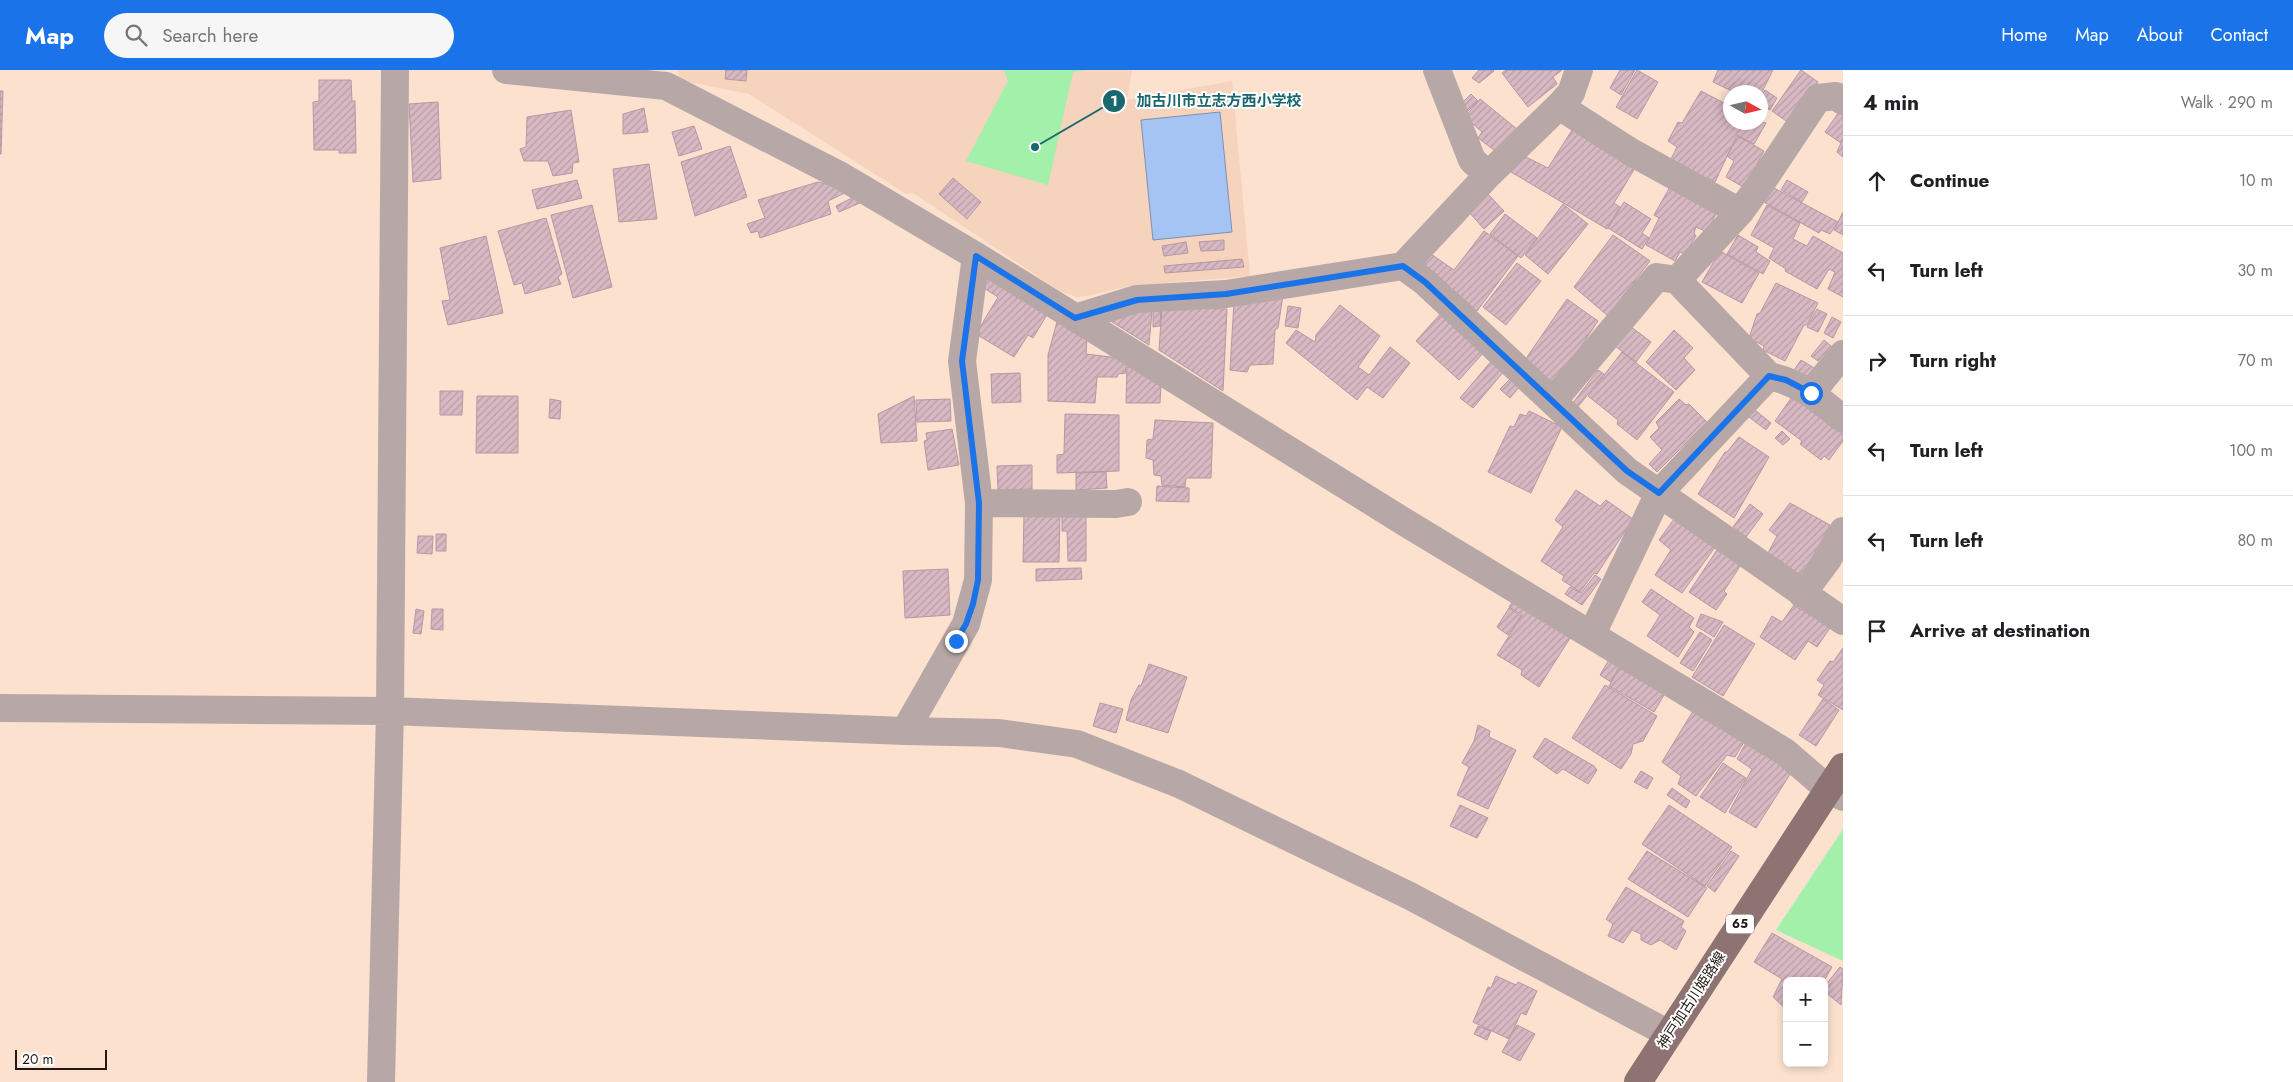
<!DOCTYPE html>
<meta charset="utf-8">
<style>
body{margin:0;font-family:Jost,"Noto Sans JP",sans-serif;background:#f6f6f6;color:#202124}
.controls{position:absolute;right:15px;bottom:15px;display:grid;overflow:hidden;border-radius:8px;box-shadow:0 2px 8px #0003}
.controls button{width:45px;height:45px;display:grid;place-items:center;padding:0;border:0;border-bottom:1px solid #e0e0e0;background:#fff;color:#202124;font:25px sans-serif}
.compass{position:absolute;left:1723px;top:15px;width:45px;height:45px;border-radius:50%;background:#fff;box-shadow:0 2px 8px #0003;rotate:98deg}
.scale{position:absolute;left:15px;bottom:12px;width:92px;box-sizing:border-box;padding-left:5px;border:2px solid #221812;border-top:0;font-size:14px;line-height:18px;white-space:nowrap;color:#221812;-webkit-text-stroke:4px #fff;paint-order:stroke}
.stop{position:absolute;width:15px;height:15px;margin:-11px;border:4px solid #1a73e8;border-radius:50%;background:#fff}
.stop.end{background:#1a73e8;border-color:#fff;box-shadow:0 1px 5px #0008}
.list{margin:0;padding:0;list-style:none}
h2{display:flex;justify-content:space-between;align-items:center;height:65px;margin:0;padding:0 20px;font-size:21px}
h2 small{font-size:16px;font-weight:400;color:#757577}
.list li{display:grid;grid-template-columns:32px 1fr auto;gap:15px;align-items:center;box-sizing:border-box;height:90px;padding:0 20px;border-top:1px solid #e0e0e0}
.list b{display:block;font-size:19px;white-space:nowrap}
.list em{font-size:16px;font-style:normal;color:#757577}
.icon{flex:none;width:28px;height:28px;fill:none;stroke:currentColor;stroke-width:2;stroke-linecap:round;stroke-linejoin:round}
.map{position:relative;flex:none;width:1843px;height:1012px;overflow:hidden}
header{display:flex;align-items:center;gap:30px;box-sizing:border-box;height:70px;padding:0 25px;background:#1a73e8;color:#fff}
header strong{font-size:24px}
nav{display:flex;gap:28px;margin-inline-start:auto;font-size:18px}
.search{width:350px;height:45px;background:#f6f6f6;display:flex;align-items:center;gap:12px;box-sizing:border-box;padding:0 18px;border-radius:28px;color:#757577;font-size:19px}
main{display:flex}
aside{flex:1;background:#fff}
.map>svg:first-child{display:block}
.built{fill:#f5d3bd}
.grass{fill:#a2f0a9}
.water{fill:#a6c4f3;stroke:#7e90b0}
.building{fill:url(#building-hatch);stroke:#b698a3}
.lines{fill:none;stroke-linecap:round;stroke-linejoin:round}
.minor{stroke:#b7a8a7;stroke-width:28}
.major{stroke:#8d7371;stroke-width:28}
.route{stroke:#1a73e8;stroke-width:6}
.labels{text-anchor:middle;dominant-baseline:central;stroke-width:4;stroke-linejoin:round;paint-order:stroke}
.shield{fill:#fff;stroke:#645d59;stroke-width:1}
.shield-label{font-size:12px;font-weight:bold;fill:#221812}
.street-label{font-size:14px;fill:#221812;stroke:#fff}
.leader{fill:none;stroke:#1a676e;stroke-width:2}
.callout-dot{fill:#1a676e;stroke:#fff;stroke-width:2}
.mark-label{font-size:15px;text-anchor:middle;font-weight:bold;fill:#fff}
.callout-label{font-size:15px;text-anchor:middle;font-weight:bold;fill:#1a676e;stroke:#fff;stroke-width:4;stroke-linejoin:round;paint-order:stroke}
</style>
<header>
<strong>Map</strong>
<div class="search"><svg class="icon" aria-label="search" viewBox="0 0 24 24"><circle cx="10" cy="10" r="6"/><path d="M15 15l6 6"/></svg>Search here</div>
<nav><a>Home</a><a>Map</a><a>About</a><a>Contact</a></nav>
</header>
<main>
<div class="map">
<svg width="1843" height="1012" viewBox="0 0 1843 1012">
<defs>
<pattern id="building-hatch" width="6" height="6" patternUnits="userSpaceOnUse" patternTransform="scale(1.25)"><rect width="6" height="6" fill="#d7b8c3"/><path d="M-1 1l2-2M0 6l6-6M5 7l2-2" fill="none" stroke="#b89da6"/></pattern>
</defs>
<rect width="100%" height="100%" fill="#fce1cf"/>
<path class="built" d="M679,0H1132L1127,30L1232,11L1250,206L1129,216L1087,226L1077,227L1060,221L913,123L906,124L749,24L678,10Z"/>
<path class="grass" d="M1004,0H1086L1073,2L1048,115L966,91L1008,11Z
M1843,759V891L1776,860Z"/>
<path class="water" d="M1220,42L1232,162L1153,170L1141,50Z"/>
<path class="building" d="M726,0H747L746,11L725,9Z
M1479,0H1493L1494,1L1479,13L1472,8Z
M1506,0H1562L1553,7L1557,14L1528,37L1502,3Z
M1620,0H1635L1621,25L1610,18Z
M1637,0L1658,12L1637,49L1616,37Z
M1718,0H1773L1760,26V22H1734L1713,12Z
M1801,0L1818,12L1789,53L1772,41Z
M319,10H351L352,31H355L356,83H339V80H314L313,32L319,31Z
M1765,20L1777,28L1770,40L1760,35V29Z
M0,21H3L1,84H0Z
M1701,21L1730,36V52L1760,51L1766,53L1754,74L1737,65L1715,112L1706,107L1702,111L1669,93L1677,77L1668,71L1678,52L1682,53Z
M1471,24L1478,31L1468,41L1461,34Z
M1480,29L1517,59L1498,83L1478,68L1482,62L1465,47Z
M438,32L441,109L413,112L409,34Z
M644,38L648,62L623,64V44Z
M571,40L579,92L573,93L572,103L553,106L548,91H524L520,79L526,77L527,47Z
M1839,42L1843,45V87L1837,82L1841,73L1825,62Z
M694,56L702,79L679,86L672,62Z
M1574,57L1635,98L1614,133L1620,137L1607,159L1511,102L1522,85L1548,98Z
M1738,66L1764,81L1745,118L1726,107L1734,91L1727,86Z
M730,76L747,127L695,146L681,92Z
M649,94L657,149L619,152L613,99Z
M953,108L981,132L967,149L939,124Z
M577,110L582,128L537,139L532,120Z
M1787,110L1808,122L1802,132L1781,120Z
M818,112L851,120L828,131L831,144L760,168L758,161L751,163L747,154L765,148L758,130Z
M1671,115L1718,140L1707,162L1696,157L1694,163L1696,166L1685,184L1680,182L1675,191L1646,175L1659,148L1654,145Z
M1772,117L1838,152L1830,164L1821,160L1819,163L1764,132Z
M1487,123L1504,141L1484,159L1468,141Z
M854,127L869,129L839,142L836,136Z
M1624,132L1651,149L1642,163L1649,168L1642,179L1608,158Z
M1563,134L1588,154L1548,204L1525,185Z
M592,135L612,217L573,228L551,145Z
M1767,135L1800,153L1793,169L1807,176L1813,166L1843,183V227L1828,219L1835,202L1829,199L1817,219L1785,201L1786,199L1769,188L1774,178L1751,165Z
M1843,142V165L1834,160Z
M1505,144L1537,168L1521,188L1490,164Z
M546,148L562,204L558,207L561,214L525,224L522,213L514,215L498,161Z
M1484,161L1518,186L1477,241L1424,194L1431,184L1454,200Z
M1613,165L1650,191L1608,246L1574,217Z
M1738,165L1758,177L1756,182L1770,191L1763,204L1727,184Z
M486,166L503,243L448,255L442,231L450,230L440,178Z
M1224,170V180L1201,181L1199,172Z
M1186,172L1188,183L1164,186L1162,176Z
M1720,181L1759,203L1742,233L1702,212Z
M1242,189L1244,197L1165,203L1164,196Z
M1517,193L1541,211L1506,255L1483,237Z
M985,206L1048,243L1033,268L1028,265L1014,287L976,264L998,227L979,215Z
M1776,213L1818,233L1807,255H1804L1785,291L1763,280L1764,276L1749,268L1757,244L1760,243Z
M1283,225L1278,258L1275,260L1273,294L1250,295L1247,302L1230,300L1234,231Z
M1567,229L1598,251L1554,317L1528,293L1527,287Z
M1340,235L1380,266L1358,297L1369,305L1390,277L1410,293L1383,328L1367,317L1357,330L1286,273L1296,260L1315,272L1316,265Z
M1288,236L1301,238L1298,258L1285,256Z
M1153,237H1161L1160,256L1153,257Z
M1162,237L1227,239L1223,321L1159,280Z
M1129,239L1152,241L1149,275L1109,250Z
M1817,239L1827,244L1818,262L1807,257Z
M1442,242L1485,281L1459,310L1416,271Z
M1832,247L1841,252L1833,268L1824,263Z
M1058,248L1087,268L1086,284L1119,288L1126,292V303L1118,304L1117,307H1097L1095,333L1048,331V285Z
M1630,256L1651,272L1636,292L1615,276Z
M1674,260L1693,278L1684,288L1695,300L1676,320L1646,292Z
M1824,270L1831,276L1818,291L1811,286Z
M1622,282L1674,322L1637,370L1617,354L1618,350L1588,326Z
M1493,289L1505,300L1473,338L1460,328Z
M1801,290L1816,299L1807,307L1794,300Z
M1127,297H1136L1161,314L1160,333H1126Z
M1598,300L1604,304L1577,338L1572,334Z
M1020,303L1021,332L992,333L991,304Z
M1512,307L1521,315L1510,328L1500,319Z
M440,321H463L462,345H440Z
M1794,324L1843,361V371L1829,390L1824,386L1821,390L1800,374L1802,371L1775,351Z
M477,326H518V383H476Z
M914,326L917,371L881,373L878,344Z
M550,329L561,331L560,349L549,348Z
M950,329L951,351L917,352L916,330Z
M1679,329L1686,335L1689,334L1707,352L1657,402L1649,394L1662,380L1650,367L1659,358L1656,352Z
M1755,340L1771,353L1766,360L1749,347Z
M1529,341L1562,357L1531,423L1488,402L1510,356L1514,357L1520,344L1526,346Z
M1065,344L1119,345V401L1057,403V385L1064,384Z
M1155,350L1213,353L1211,408H1186L1185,417L1162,415L1161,406L1154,405L1153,390L1146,388L1147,370L1153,369Z
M952,359L959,395L928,400L924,371L927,370L926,363Z
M1782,361L1790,369L1783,375L1775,368Z
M1739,367L1769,387L1734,448L1698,424L1725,382H1727Z
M1032,395V419L998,420L997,396Z
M1106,402L1107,418L1076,420V403Z
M1157,416L1189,418V432L1156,431Z
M1576,420L1600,436L1606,430L1633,449L1597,504L1594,503L1580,522L1562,510L1564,506L1541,491L1563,457L1555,450Z
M1790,433L1830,455L1808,496L1805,495L1798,506L1782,496L1783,492L1768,483L1777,466L1769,460Z
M1750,434L1763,444L1746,467L1733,457Z
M1024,442H1060L1059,492H1023Z
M1062,443H1086V491H1068L1067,461H1062Z
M1677,445L1718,473L1682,523L1655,505L1671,480L1659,470Z
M436,464H446V481H436Z
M418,466H433L432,484L417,483Z
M1719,477L1742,493L1724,521L1727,524L1716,540L1689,522Z
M1081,498L1082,509L1036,511V499Z
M948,499L950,545L905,548L903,501Z
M1595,505L1601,509L1582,535L1565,524L1570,517L1581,523Z
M1651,519L1694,548L1689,557L1694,562L1678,587L1647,566L1660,545L1642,532Z
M1515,528L1572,565L1539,617L1521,605L1522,600L1497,585L1522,545L1509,537Z
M1794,535L1830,558L1817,577L1808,571L1795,590L1760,567L1772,546L1782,552Z
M1509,538L1521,546L1508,565L1497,557Z
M416,539L424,541L421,564L413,563Z
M432,539H443V560L431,559Z
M1701,544L1723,552L1714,567L1696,556Z
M1724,555L1755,574L1723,626L1692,607Z
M1700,562L1712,570L1693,601L1680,593Z
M1843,578V640L1818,625L1824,615L1817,610L1830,591L1833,592Z
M1610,588L1620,595L1611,612L1600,605Z
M1623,592L1667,620L1654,642L1609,616Z
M1149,594L1187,607L1168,663L1126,650L1131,630L1139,615L1141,616Z
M1605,615L1657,646L1643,671L1633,674L1631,684L1621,699L1572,668Z
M1823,629L1839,640L1816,676L1799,665Z
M1100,633L1123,639L1116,663L1093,656Z
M1693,641L1744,672L1735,687L1727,685L1696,726L1678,714L1681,706L1662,692Z
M1478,655L1490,661L1489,667L1516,680L1488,739L1457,725L1469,697L1462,693L1474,671Z
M1545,668L1594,696L1597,700L1588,714L1563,699L1557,704L1533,687Z
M1748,669L1794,698L1756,758L1729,742L1752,699L1737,689Z
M1723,693L1746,708L1725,743L1700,727Z
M1641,701L1653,708L1647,719L1634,712Z
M1672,718L1690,731L1686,738L1667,725Z
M1460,735L1488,748L1477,768L1450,756Z
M1669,735L1732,777L1705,816L1642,774Z
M1647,781L1707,818L1688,847L1628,809Z
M1731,781L1739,786L1715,822L1707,816Z
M1626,817L1684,851L1681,857L1686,861L1676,880L1660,870L1651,875L1641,870V864L1632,860L1623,873L1608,866L1613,854L1606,849Z
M1772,863L1832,897L1824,911H1787V940L1773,927L1782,909L1754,892Z
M1840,897L1843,899L1841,935L1824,921V917Z
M1496,906L1516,915L1518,912L1537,921L1526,945L1521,943L1509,969L1473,952L1488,917L1491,918Z
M1517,955L1535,964L1520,991L1502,982Z
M1478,956L1491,961L1487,970L1474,964Z"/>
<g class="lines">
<path class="minor" d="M506,0L666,16L841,106L976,186L1411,456L1785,682L1828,719L1843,727
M1437,0L1472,90L1488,105
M1559,36L1631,82L1740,142
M1403,196L1425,212L1627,401L1843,551
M1677,210L1740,142L1764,109L1818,28L1836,26L1843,31
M1075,248L1137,229L1226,224L1403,196L1488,105L1559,36L1571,23L1579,0
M1811,323L1843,284
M1553,331L1657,207L1677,210L1769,306
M979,433L1116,434L1128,432
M1802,524L1828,489L1843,461
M1592,564L1659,423L1769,306C1799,312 1820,330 1843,349
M0,638L390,641L905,661L999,663L1077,674L1179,714L1410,826L1669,964
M905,661L966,554L978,510L979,433L962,291L976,186
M381,1012L390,641L395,0"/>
<path class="major" d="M1638,1012L1843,697"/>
</g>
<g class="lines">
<path class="route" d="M956,571L966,554L973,534L978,510L979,433L962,291L976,186L1075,248L1137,230L1226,224L1403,196L1425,212L1627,401L1659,423L1769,306L1786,310L1811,323"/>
</g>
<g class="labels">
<rect class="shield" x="1726" y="844.5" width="28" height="19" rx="4"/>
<g class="shield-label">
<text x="1740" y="854">65</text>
</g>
<g class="street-label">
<text transform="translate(1691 930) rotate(-57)">神戸加古川姫路線</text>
</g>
</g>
<path class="leader" d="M1035 77L1114 31"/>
<g class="callout-dot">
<circle cx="1035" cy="77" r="5"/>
<circle cx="1114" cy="31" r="12"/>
</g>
<g class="mark-label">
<text x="1114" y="36">1</text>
</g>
<g class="callout-label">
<text x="1219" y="36">加古川市立志方西小学校</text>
</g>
</svg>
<div class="controls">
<button>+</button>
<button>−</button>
</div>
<svg class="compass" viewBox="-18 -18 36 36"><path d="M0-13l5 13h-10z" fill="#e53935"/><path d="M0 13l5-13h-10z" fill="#757577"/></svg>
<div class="scale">20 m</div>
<div class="stop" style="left:1811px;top:323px"></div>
<div class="stop end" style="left:956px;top:571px"></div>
</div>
<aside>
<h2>4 min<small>Walk · 290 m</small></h2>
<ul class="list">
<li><svg class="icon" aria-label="ahead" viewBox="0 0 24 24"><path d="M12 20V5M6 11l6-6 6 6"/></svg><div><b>Continue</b></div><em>10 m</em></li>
<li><svg class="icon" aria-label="left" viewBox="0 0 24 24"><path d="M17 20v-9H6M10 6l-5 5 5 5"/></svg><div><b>Turn left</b></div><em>30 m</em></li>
<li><svg class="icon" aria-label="right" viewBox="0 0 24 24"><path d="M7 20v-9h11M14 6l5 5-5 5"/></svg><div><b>Turn right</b></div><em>70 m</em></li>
<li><svg class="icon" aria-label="left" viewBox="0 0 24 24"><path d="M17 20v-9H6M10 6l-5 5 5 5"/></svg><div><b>Turn left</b></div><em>100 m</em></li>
<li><svg class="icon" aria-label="left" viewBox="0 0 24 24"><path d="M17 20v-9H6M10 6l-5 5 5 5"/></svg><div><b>Turn left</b></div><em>80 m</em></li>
<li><svg class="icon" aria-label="arrive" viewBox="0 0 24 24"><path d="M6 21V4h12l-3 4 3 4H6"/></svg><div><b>Arrive at destination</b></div></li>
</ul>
</aside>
</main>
